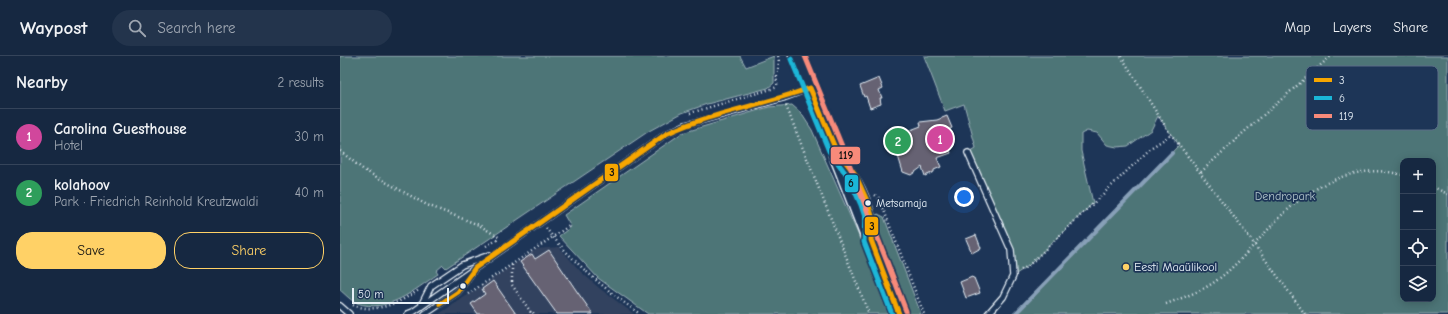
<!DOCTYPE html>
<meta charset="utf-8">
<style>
body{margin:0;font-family:"Comic Neue",sans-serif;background:#23344c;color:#f1f3f6}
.controls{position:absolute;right:12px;bottom:12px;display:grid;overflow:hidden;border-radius:8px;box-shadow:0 2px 10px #0003}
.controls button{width:36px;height:36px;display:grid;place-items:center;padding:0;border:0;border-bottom:1px solid #35445a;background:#162841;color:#f1f3f6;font:20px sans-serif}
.scale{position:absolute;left:12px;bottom:10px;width:97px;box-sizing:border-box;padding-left:4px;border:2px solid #e8f1f8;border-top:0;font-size:11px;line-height:14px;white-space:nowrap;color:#e8f1f8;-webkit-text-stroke:3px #1d3557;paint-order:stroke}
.you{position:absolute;left:624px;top:141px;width:14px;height:14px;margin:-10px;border:3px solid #fff;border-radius:50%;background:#1a73e8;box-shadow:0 0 0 6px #1a73e833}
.badge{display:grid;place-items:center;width:26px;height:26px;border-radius:50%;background:#ffd166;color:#fff;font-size:13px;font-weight:700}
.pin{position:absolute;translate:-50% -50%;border:2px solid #fff;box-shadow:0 1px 4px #0006}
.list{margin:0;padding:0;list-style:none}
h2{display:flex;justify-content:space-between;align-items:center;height:52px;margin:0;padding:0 16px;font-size:17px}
h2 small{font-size:13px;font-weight:400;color:#9ea6b1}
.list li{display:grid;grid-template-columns:26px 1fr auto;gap:12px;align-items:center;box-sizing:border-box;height:56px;padding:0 16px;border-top:1px solid #35445a}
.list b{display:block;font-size:15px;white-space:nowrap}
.list p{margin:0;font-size:13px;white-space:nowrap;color:#9ea6b1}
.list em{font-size:13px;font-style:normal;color:#9ea6b1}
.actions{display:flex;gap:8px;padding:12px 16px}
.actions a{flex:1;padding:9px 0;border:1px solid #ffd166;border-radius:16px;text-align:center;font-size:14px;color:#ffd166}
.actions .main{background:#ffd166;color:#111}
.icon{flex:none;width:22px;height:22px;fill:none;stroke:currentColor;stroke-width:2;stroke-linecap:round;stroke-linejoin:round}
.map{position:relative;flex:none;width:1108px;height:258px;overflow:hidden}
header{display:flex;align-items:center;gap:24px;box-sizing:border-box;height:56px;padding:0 20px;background:#162841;border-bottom:1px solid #35445a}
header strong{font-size:19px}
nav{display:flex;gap:22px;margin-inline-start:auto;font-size:14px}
.search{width:280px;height:36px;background:#23344c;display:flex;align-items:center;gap:10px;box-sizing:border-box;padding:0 14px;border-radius:22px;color:#9ea6b1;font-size:15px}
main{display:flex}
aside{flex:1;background:#162841}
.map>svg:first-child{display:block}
.built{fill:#33425f}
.green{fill:#4e7477;stroke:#9bb2b8;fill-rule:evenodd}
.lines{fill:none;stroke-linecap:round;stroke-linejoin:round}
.stream{stroke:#88a0b8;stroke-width:4}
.building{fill:#666273;stroke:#e8f1f8}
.service-casing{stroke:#e8f1f8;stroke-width:8}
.secondary-casing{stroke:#e8f1f8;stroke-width:19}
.path{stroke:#e8f1f8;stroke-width:2.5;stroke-dasharray:1 3;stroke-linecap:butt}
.service{stroke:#1d3557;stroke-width:5.5}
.secondary{stroke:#1d3557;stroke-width:16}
.bus-1-casing{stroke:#1d3557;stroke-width:8}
.bus-2-casing{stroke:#1d3557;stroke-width:8}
.bus-3-casing{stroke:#1d3557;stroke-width:8}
.bus-1{stroke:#f7a600;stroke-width:5}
.bus-2{stroke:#1ab6d8;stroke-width:5}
.bus-3{stroke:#f78a7a;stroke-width:5}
.bus-dot{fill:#e8f1f8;stroke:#1d3557;stroke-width:1.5}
.poi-dot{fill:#ffd166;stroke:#1d3557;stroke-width:1.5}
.labels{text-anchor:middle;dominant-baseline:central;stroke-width:3.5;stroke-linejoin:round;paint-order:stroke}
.bus-label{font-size:11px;fill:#e8f1f8;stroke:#1d3557;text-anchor:start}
.park-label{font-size:12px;fill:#b2c5cb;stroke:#1d3557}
.poi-label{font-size:12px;fill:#e8f1f8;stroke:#1d3557;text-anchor:start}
.key{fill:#1d3557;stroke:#5a6d87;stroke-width:1}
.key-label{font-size:11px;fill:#e8f1f8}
.line-badge{stroke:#1d3557;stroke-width:1.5}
.pale-badge-label{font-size:11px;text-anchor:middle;font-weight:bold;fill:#111}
</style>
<header>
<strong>Waypost</strong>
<div class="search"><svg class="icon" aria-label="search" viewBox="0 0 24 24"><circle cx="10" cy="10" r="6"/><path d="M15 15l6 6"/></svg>Search here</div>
<nav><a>Map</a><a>Layers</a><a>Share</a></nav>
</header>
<main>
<aside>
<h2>Nearby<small>2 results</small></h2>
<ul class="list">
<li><span class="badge" style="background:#d1479c">1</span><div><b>Carolina Guesthouse</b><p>Hotel</p></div><em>30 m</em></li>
<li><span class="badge" style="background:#2e9e5b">2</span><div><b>kolahoov</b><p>Park · Friedrich Reinhold Kreutzwaldi</p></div><em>40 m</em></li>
</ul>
<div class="actions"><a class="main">Save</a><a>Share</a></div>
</aside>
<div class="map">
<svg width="1108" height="258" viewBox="0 0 1108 258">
<rect width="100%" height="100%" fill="#1d3557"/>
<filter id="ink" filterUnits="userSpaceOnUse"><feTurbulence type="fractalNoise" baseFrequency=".025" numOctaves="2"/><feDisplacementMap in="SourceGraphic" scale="8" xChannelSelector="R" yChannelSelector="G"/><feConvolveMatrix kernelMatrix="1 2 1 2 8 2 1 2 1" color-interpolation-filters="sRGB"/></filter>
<g filter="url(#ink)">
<path class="built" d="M219,191L241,216L259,232L294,258H99L197,193Z"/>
<path class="green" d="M0,0H400L406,11L434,0V27L428,32L367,48L342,57L309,75L106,212L103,209L96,215L98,218C74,234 48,258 17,247C11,245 5,238 0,234Z
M584,0H1108V258H675L839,89L818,60L811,74L788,90L777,91L767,89L757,77L747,75L741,78V95L753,147L688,210L673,220L671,194L628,97L636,92L624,48L605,55ZM1063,105H1093V243H1063Z
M452,49L461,57L472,74L518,178L548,258H308L258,222L219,180L231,171L224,159L342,77L429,51Z
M538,158L544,161L581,258H567L543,195L535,160Z"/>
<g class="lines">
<path class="stream" d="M675,258L832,97"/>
</g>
<path class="building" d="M539,22L543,32L539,34L542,42H540L541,48L530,52L526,40L524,41L520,30Z
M607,60L612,72L603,76L611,97L597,102L601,111L594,114V116L585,120L582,111L571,119L563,116L558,100L559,99L558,96L573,90L568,75L581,70L580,66L597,64Z
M636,179L641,192L632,197L626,183Z
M209,194L238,237L253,258H217L180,206L192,198L195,203Z
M632,221L633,222H634L640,237L626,242L620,226Z
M153,225L176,258H138L131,248L145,238L142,233Z"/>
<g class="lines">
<defs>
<path id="service" d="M628,97L671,194L673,220L663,241L648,258
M508,109C517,120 529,145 532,160C532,164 531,168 531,172
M82,248L91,230L122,209L150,199
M0,250L9,258
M68,258L73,256L326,78L345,69L443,42L470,32
M85,258L118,236L133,215"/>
<path id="secondary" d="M457,0L503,113L559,258"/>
</defs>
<use href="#service" class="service-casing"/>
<use href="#secondary" class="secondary-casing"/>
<path class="path" d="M438,0C441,10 434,20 438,31
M781,0L827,73L906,177L965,258
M446,50L529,258
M350,57L438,31
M0,95L24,114L87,149L139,169L160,182
M861,116L903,77L991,0
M1093,131L1108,138
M535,139L539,142L543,152L584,258
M206,172C231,205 266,234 300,258
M146,190L159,183
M172,209V229L192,258
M681,214L688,210L812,91L831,79
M128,238L229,170
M826,248C842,242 859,236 873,227C899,209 918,183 940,161C974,128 1016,106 1063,119
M13,249C36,258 59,247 79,234
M190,256L192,255L194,258"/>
<use href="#service" class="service"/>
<use href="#secondary" class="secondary"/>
<defs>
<path id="bus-1" d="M470,32L495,92L515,118L528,147L532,160L531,184L559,258
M100,248L118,236L135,212L326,78C370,57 423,49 470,32"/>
<path id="bus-2" d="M451,3L489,95L509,122L521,149L525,161L524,186L552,258"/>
<path id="bus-3" d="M465,0L510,110L566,255"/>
</defs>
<use href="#bus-1" class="bus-1-casing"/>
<use href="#bus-2" class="bus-2-casing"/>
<use href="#bus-3" class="bus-3-casing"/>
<use href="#bus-1" class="bus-1"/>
<use href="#bus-2" class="bus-2"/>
<use href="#bus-3" class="bus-3"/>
</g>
</g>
<g class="bus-dot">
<circle cx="528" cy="147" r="3.5"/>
<circle cx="123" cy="230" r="3.5"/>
</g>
<circle class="poi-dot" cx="786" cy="211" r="4"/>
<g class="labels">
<g class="bus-label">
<text x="536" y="147">Metsamaja</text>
</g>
<g class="park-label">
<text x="945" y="140">Dendropark</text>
</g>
<g class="poi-label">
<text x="794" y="211">Eesti Maaülikool</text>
</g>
</g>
<rect x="966" y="10" width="132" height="64" rx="6" class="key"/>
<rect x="974" y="22" width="18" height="4" fill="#f7a600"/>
<rect x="974" y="40" width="18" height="4" fill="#1ab6d8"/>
<rect x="974" y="58" width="18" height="4" fill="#f78a7a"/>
<g class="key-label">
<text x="999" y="28">3</text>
<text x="999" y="46">6</text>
<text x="999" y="64">119</text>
</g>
<g class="line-badge">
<rect x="490" y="90" width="31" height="19" rx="4" fill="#f78a7a"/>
<rect x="264" y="107" width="15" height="19" rx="4" fill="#f7a600"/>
<rect x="504" y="118" width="15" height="19" rx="4" fill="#1ab6d8"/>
<rect x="524" y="160" width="15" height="20" rx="4" fill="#f7a600"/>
</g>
<g class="pale-badge-label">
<text x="506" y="103">119</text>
<text x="272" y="120">3</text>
<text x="511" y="131">6</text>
<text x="532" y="174">3</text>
</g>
</svg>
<div class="controls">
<button>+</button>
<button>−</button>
<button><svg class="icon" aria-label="locate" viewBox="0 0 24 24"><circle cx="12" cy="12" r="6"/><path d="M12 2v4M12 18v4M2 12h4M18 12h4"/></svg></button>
<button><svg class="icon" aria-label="layers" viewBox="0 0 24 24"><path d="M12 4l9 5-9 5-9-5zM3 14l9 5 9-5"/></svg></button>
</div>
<div class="scale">50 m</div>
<div class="you"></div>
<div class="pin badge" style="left:600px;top:83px;background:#d1479c">1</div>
<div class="pin badge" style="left:558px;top:85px;background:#2e9e5b">2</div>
</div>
</main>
